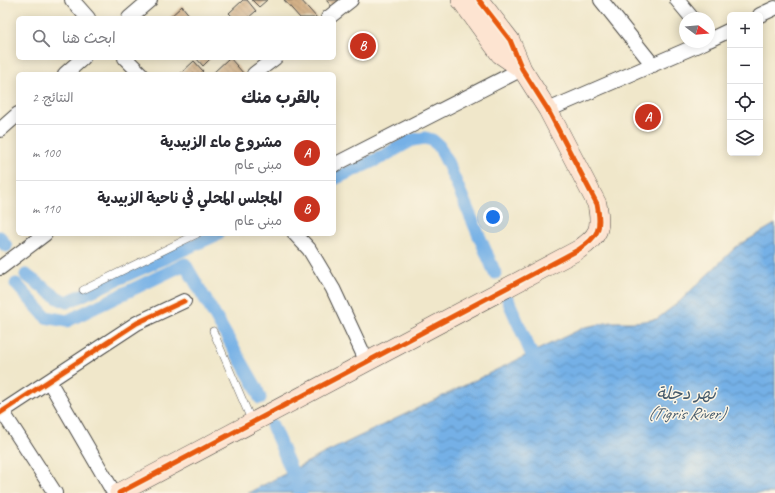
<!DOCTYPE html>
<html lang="ar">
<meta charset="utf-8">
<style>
body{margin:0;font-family:Caveat,"Playpen Sans Arabic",sans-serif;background:#f2f2f3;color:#2b2b33;direction:rtl}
.controls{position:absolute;right:12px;top:12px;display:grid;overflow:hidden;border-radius:6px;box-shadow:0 2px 10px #0003}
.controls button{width:36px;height:36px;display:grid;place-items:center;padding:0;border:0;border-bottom:1px solid #e1e1e2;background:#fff;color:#2b2b33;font:20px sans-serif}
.compass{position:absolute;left:679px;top:12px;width:36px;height:36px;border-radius:50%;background:#fff;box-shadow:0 2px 10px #0003;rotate:106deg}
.you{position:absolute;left:493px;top:217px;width:14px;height:14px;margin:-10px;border:3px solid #fff;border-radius:50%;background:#1a73e8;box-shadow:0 0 0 6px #1a73e833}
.badge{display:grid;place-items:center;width:26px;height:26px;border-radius:50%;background:#c8321e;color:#fff;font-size:13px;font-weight:700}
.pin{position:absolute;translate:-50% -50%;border:2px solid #fff;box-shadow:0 1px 4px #0006}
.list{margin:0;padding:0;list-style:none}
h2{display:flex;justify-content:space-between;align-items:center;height:52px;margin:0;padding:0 16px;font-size:17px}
h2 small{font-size:13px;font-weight:400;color:#7c7c81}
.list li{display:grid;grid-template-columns:26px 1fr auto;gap:12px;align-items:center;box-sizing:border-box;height:56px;padding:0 16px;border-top:1px solid #e1e1e2}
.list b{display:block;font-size:15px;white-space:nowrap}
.list p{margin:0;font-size:13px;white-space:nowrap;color:#7c7c81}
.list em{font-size:13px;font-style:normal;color:#7c7c81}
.icon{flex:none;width:22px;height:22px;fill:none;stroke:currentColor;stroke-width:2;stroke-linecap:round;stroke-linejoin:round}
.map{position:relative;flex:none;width:775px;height:493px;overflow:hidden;direction:ltr}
.search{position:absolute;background:#fff;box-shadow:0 2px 10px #0003;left:16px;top:16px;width:320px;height:44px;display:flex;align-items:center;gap:10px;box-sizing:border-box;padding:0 14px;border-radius:6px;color:#7c7c81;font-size:15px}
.panel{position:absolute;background:#fff;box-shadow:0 2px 10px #0003;left:16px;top:72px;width:320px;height:164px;border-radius:6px;direction:rtl}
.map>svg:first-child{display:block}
.water{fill:url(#water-waves);stroke:#506e88}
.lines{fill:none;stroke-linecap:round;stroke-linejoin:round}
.canal{stroke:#74b0e6;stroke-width:13}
.building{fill:url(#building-back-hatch)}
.lane-casing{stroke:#494743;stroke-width:8}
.street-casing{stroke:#494743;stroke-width:16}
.secondary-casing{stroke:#494743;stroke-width:20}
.lane{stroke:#fff;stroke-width:7}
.street{stroke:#fff;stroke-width:14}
.secondary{stroke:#fde4d1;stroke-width:19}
.cycleway-casing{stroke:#fcf5e5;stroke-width:8}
.cycleway{stroke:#e8590c;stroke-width:5}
.labels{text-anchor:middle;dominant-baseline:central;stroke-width:3;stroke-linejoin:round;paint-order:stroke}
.water-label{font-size:17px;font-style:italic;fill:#455a6c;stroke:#fcf5e5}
</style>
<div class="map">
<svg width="775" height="493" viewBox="0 0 775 493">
<defs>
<pattern id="water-waves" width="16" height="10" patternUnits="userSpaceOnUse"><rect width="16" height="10" fill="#74b0e6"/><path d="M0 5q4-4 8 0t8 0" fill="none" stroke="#5f8fbb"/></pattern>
<pattern id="building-back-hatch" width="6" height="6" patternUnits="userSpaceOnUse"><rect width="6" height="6" fill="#d3b087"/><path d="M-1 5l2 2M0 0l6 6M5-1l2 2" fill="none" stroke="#ab8f6f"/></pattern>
</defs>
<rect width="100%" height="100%" fill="#fcf5e5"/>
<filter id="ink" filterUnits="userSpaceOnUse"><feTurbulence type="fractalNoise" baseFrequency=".025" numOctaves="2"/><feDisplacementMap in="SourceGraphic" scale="8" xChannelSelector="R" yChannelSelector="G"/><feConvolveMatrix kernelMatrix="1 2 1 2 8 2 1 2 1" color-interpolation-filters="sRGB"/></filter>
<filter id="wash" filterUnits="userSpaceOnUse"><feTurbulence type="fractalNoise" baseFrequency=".012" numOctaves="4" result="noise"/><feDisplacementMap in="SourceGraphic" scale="16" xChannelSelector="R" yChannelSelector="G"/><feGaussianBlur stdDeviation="0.9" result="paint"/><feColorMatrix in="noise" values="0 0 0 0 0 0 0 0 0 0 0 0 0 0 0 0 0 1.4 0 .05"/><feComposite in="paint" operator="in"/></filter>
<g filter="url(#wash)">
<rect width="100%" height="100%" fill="#f0e7ca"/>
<path class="water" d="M775,224V493H248L321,455L585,327L611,322H636L657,319L679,302L736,247Z"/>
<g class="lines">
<path class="canal" d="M334,179L382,157L412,140L425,138L432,140L439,146L448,164L495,273
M0,237L6,246
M26,275L58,298L67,302L218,234
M16,284L46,317L67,321L185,264L256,387L260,398
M508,300L538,369
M272,425L301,493"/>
</g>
<g id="blocks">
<path class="building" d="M243,0H247L256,11L248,18H234L229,13Z
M252,0H267L259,7Z
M284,0H301L317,18H300Z
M326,0H346L335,10Z
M182,6L190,16L187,18H169Z
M196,58H211L203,66Z
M230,58L244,74H212L229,58Z
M194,61L203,71L200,74H180Z"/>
</g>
</g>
<g filter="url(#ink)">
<use href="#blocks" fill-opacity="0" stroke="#494743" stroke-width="1"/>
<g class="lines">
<defs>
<path id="lane" d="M83,290L197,234
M213,331L252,422"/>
<path id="street" d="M72,0L88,18
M601,0L653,65
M677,0L692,18
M760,15L775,8
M129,18L150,0
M328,18L351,0
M709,40L730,30
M125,58L141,74
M65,74L83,58
M254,74L275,58
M548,110L705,42
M0,130L18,114
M334,165L522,69
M295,234L309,249L333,289L367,362
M0,268L45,234
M49,381L114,493
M2,411L55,493
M0,413L137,323L184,301"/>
<path id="secondary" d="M461,0L500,54L522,69
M119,493L578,250C599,236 602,229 597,204L548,110L522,69L510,40L479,0"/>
</defs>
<use href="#lane" class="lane-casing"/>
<use href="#street" class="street-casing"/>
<use href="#secondary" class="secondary-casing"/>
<use href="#lane" class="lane"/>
<use href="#street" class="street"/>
<use href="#secondary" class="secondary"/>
<defs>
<path id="cycleway" d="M0,413L137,323L184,301
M119,493L578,250C599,236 602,229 597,204L548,110L522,69L510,40L479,0"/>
</defs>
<use href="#cycleway" class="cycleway-casing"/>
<use href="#cycleway" class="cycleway"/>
</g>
</g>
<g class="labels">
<g class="water-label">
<text x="686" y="393">نهر دجلة<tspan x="686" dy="20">(Tigris River)</tspan></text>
</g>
</g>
</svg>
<div class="controls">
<button>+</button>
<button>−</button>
<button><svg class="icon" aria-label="locate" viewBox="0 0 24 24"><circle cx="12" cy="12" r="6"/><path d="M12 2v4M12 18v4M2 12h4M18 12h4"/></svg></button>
<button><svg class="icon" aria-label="layers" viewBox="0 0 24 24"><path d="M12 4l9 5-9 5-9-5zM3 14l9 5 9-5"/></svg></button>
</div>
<svg class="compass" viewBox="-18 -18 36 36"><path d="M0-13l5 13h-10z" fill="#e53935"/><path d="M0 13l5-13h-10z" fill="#7c7c81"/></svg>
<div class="you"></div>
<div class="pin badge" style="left:648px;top:117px">A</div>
<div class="pin badge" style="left:363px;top:46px">B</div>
<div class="search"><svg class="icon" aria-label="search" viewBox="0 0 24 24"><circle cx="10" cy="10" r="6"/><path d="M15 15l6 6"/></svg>ابحث هنا</div>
<section class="panel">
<h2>بالقرب منك<small>النتائج: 2</small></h2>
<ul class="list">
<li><span class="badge">A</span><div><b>مشروع ماء الزبيدية</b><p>مبنى عام</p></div><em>100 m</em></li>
<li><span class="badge">B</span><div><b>المجلس المحلي في ناحية الزبيدية</b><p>مبنى عام</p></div><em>110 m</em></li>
</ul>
</section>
</div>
